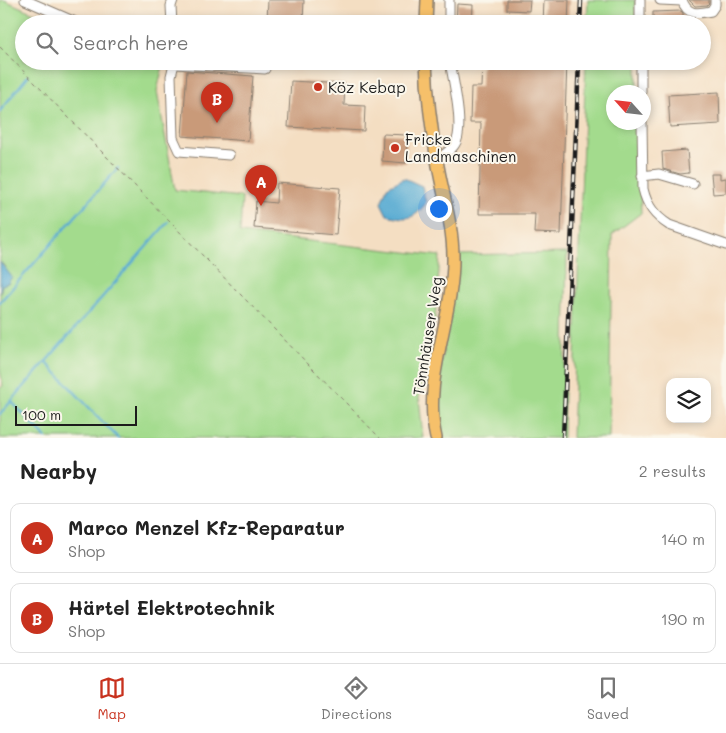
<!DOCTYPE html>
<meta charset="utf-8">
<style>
body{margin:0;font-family:Mali,sans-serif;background:#f6f6f6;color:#222}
.controls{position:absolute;right:15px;bottom:15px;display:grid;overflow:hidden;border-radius:10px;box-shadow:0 2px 8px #0003}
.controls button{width:45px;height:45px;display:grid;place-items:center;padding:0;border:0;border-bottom:1px solid #e0e0e0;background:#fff;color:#222;font:25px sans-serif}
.compass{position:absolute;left:606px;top:85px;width:45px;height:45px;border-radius:50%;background:#fff;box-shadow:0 2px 8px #0003;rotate:297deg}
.scale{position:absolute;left:15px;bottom:12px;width:122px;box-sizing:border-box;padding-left:5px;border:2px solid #1c1c1c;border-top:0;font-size:14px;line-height:18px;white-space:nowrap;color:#1c1c1c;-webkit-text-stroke:4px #fbf7ec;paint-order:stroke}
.you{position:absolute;left:438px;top:208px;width:18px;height:18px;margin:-12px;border:4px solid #fff;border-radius:50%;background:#1a73e8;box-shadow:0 0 0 8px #1a73e833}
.badge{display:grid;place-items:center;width:32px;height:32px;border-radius:50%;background:#c8321e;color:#fff;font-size:16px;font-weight:700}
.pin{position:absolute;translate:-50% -41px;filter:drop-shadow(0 1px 2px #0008)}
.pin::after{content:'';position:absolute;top:26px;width:18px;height:15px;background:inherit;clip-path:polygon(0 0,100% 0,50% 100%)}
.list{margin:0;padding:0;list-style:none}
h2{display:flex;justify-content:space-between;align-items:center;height:65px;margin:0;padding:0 20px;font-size:21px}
h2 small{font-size:16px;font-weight:400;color:#767676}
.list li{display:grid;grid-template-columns:32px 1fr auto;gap:15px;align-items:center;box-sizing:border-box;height:70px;margin:0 10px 10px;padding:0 10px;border:1px solid #e0e0e0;border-radius:10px}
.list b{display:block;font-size:19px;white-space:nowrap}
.list p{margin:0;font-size:16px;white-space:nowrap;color:#767676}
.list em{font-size:16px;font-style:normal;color:#767676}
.icon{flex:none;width:28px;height:28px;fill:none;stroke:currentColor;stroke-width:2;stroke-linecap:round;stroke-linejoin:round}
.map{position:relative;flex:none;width:726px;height:438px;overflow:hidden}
.search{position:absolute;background:#fff;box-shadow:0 2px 8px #0003;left:15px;right:15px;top:15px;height:55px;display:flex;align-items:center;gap:12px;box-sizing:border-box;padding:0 18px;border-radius:28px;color:#767676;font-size:19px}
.sheet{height:225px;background:#fff}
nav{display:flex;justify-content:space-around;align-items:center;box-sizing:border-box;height:70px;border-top:1px solid #e0e0e0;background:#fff;font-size:14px;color:#767676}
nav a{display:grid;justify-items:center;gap:2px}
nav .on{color:#c8321e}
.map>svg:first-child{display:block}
.green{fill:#a3db8d;stroke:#607c54}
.water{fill:#56aad2;stroke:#396377}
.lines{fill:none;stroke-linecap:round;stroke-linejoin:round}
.stream{stroke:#56aad2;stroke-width:2.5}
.building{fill:#c99a79}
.minor-casing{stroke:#887d6f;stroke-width:11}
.major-casing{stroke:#887d6f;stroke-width:14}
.path{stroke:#887d6f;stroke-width:1;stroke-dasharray:4 4;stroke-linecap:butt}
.minor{stroke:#fff;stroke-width:9}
.major{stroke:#f6c06b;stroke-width:11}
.rail-casing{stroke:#1c1c1c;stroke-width:4.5}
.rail{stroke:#fbf7ec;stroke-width:2.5;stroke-dasharray:8;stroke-linecap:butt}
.poi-dot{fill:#c8321e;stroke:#fbf7ec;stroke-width:2}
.labels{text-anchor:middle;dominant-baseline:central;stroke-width:4;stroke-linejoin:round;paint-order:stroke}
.poi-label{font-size:15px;fill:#1c1c1c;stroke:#fbf7ec;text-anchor:start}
.street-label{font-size:15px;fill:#1c1c1c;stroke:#fbf7ec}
</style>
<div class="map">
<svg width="726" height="438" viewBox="0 0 726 438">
<rect width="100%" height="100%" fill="#fbf7ec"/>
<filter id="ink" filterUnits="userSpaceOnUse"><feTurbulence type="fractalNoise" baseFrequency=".02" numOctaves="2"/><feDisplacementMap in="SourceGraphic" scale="10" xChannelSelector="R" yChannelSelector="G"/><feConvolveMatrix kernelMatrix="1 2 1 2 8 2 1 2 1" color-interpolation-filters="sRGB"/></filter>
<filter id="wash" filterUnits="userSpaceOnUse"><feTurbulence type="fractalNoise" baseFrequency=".0096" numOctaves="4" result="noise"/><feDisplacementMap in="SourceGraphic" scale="20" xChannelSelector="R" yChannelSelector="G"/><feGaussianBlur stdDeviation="1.12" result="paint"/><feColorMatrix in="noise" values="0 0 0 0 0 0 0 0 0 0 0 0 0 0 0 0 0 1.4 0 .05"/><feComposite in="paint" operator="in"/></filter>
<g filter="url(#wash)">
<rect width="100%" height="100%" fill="#f4dec2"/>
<path class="green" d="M0,0H4L59,24H24V61H164L157,91L175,190L242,197L240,233L440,256L435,320L419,397L423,438H0V388L3,386L0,369V293L6,267L0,262Z
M588,0H635L636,24H587Z
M586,61H637V92H614V122L638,123L641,213L612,235L609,438H572Z
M567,253L563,438H440L436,401L457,255Z"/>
<path class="water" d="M404,178L422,186L426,203C414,220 407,220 387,215L381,203L387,187Z
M0,262L12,277L8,283L2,285L0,293Z"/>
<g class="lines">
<path class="stream" d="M0,111L28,76
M0,302L118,168
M46,362L118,438
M11,401L46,438
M0,414L168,222"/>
</g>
<g id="blocks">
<path class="building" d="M268,0H304L303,22L267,20Z
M507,0H530L529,11L507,10Z
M544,0H569L568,24H543Z
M689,0H709V3L707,5L695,6Z
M457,4L473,5L472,24H456Z
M681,11L683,13V24H653V12Z
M482,61H567L561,234L534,233L535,214H479L481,123H470L471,87H481Z
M187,71L253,76L248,141L182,136Z
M291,81L345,84L344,105L365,106L364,131L288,127Z
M719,92L720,124L670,127L668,95Z
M383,134L407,135L406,163L382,161Z
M687,150L689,173L680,174L663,169L662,152Z
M711,174H720V179L726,178V193L713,194Z
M277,183L340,188L336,235L254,228L256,201L276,203Z"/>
</g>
</g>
<g filter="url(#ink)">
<use href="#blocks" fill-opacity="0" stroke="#887d6f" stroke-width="1"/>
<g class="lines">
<defs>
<path id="minor" d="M25,0L80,24
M449,0V24
M640,0V24
M660,0L682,1
M682,0C687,15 697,14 711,11L715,5V0
M172,24L171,6L173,0
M641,61V92
M642,122L643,189C647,206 655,216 669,225L726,245
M229,155L179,151L173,138L171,76L174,64L265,69
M437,160C443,155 451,151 455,144C465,129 453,80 450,61
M642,176L659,174L693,184"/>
<path id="major" d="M426,24L427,0
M426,61C427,94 431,127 437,160C442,192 453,224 453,257C454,318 422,378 436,438"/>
</defs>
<use href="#minor" class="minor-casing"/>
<use href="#major" class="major-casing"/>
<path class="path" d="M0,47L380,438
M415,61L416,69"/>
<use href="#minor" class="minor"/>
<use href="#major" class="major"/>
<defs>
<path id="rail" d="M580,24L581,0
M563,438L579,61"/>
</defs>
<use href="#rail" class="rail-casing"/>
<use href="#rail" class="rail"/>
</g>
</g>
<g class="poi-dot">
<circle cx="318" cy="87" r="5"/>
<circle cx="395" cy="148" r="5"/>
</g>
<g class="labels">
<g class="poi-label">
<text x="328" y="87">Köz Kebap</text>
<text x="405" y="139">Fricke<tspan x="405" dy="17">Landmaschinen</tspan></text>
</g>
<g class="street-label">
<text transform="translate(427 336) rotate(-81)">Tönnhäuser Weg</text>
</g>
</g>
</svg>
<div class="controls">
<button><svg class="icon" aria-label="layers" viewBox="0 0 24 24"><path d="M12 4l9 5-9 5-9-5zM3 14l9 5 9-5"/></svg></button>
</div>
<svg class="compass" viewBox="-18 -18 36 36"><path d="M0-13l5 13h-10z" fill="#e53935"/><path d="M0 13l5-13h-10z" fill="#767676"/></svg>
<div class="scale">100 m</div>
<div class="you"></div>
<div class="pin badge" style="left:261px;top:206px">A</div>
<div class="pin badge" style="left:217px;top:123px">B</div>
<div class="search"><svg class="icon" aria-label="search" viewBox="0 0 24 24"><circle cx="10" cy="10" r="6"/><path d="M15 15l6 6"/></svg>Search here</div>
</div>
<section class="sheet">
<h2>Nearby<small>2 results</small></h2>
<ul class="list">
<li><span class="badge">A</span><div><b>Marco Menzel Kfz-Reparatur</b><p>Shop</p></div><em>140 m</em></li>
<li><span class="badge">B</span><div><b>Härtel Elektrotechnik</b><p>Shop</p></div><em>190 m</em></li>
</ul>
</section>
<nav>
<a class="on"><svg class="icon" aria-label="map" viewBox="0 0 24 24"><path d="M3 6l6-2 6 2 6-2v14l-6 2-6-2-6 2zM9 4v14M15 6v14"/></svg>Map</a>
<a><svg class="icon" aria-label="directions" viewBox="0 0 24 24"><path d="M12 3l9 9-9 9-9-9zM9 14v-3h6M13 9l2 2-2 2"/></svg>Directions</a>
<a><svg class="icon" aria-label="saved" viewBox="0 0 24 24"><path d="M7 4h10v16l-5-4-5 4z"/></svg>Saved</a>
</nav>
